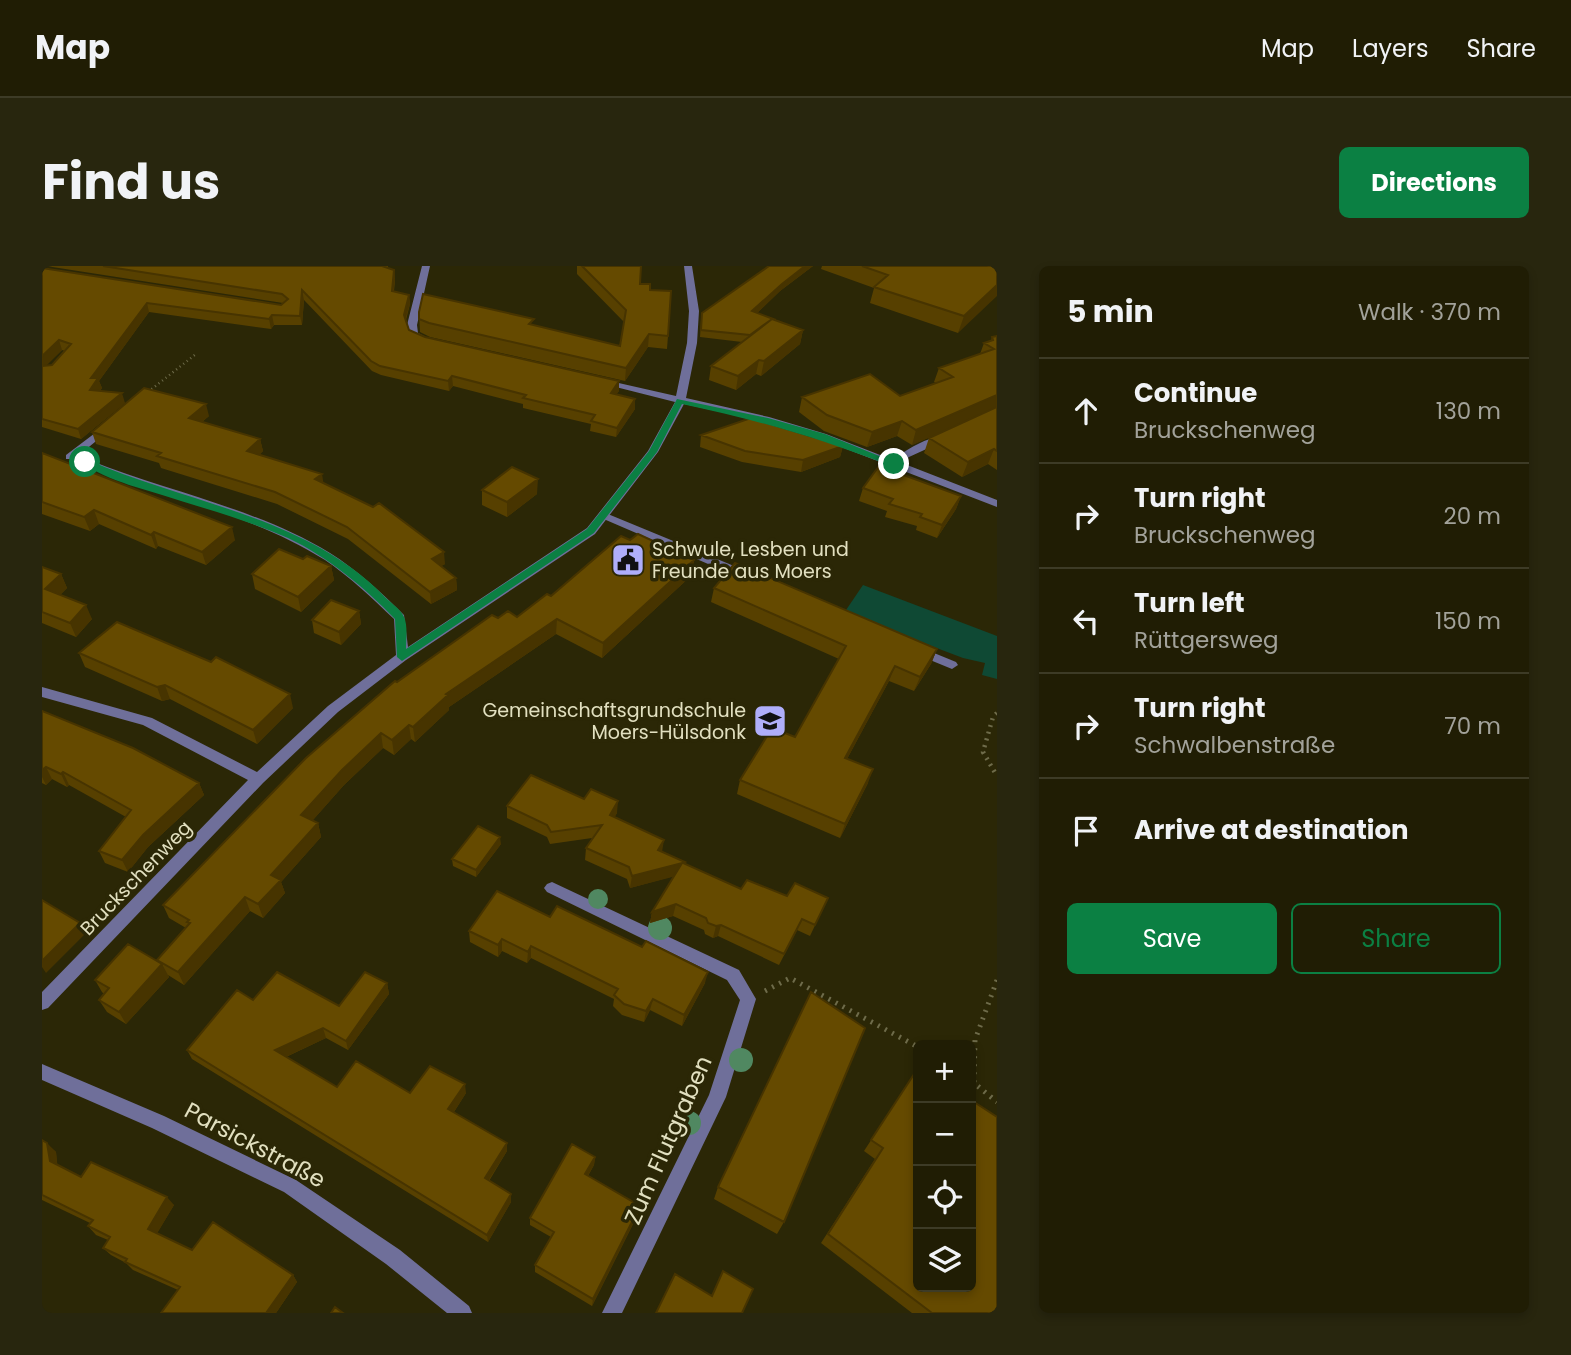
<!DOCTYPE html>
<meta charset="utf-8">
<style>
body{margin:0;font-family:Poppins,sans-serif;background:#28260e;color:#f1f3f6}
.controls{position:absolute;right:21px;bottom:21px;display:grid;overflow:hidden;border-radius:10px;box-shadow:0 4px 10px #0003}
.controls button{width:63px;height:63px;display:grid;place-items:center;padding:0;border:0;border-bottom:2px solid #3d3b26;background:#201d04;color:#f1f3f6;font:35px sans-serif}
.stop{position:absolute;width:21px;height:21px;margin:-16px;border:5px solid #0b8043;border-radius:50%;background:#fff}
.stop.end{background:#0b8043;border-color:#fff;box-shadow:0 2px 7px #0008}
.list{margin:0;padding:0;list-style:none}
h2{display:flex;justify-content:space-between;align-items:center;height:91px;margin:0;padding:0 28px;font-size:30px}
h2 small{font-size:23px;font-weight:400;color:#a2a29a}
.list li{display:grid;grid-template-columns:46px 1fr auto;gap:21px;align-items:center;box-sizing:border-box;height:105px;padding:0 28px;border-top:2px solid #3d3b26}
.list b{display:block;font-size:26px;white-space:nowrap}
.list p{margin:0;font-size:23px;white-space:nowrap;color:#a2a29a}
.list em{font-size:23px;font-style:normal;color:#a2a29a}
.actions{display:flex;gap:14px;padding:21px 28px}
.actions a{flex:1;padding:16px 0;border:2px solid #0b8043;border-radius:10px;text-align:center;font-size:24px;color:#0b8043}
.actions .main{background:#0b8043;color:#fff}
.icon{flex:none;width:38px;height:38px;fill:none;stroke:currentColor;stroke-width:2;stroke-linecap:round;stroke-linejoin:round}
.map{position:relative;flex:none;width:955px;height:1047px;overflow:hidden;border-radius:10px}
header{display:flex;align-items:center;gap:42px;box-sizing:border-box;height:98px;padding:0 35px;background:#201d04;border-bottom:2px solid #3d3b26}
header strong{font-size:33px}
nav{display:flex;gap:38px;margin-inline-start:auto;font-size:24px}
.intro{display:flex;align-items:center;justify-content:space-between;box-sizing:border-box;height:168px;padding:0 42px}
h1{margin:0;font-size:49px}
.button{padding:18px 32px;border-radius:10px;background:#0b8043;color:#fff;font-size:24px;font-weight:700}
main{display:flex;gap:42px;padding:0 42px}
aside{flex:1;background:#201d04;border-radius:10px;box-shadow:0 4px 10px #0003}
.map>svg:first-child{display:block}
.green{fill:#0f4934}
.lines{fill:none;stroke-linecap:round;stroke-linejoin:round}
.path-far2{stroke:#6e6b4a;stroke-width:2.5;stroke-dasharray:1 3.5;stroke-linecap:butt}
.path-far1{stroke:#6e6b4a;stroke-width:4.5;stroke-dasharray:2 5;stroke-linecap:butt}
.path{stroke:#6e6b4a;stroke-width:5;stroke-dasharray:2 6;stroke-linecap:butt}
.lane{fill:#6f6f9a;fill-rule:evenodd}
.street{fill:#6f6f9a;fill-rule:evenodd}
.tree{fill:#508861}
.wall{fill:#574000;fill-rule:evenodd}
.shaded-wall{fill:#473400}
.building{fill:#654a00;stroke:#473400;stroke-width:2}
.route{fill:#0b8043}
.labels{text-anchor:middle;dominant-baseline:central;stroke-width:7;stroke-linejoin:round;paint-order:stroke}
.poi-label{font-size:19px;fill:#e2e0c0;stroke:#2b2706;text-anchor:start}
.street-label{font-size:19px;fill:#e2e0c0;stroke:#2b2706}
.near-street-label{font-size:23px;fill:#e2e0c0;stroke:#2b2706}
</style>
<header>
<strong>Map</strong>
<nav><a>Map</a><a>Layers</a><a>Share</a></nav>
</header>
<div class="intro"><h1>Find us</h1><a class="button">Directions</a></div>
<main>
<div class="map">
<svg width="955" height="1047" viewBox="0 0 955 1047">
<rect width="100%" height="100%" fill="#2b2706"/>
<path class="green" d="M821,319L955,370V413L940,409L943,397L921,392L802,347Z"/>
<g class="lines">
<path class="path-far2" d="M106,126L154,88"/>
<path class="path-far1" d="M955,447L951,451L941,486L955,510"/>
<path class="path" d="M955,714L933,774L932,817L955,836
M723,725L748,712L876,781"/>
<path class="lane" d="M65,158L69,159V163L32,193H24V189Z
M561,246L709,307L711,310L709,313H701L557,251V247Z
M875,380L914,396L916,399L910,403L871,387L869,384L871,381Z"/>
<path class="street" d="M380,0H388L375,59L376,67L391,75L386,78L369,71L365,59Z
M642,0H650L657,45L655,77L644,132L727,151L784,168L851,194C863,184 888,169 904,170V174L867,191L860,197L955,234V241L776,172L721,155L642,138L616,186L553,268L364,394L296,446L221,517L6,742L0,744V726L206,514L101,459L0,431V421L110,452L215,506L286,440L354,389L352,353C330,332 308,311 283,294C209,247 120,231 39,198V194H47C127,226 214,242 288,287C315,304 339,326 362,349L366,381L545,262L606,185L633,136L554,116L559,113L634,130L645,77L647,45Z
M510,616L697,704L714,733L684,831L580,1047H560L667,829L698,734L685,714L505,626L502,622L505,618Z
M0,798L122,850L254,914L358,984L427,1040L430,1047H405L344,998L242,926L110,862L0,814Z"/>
</g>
<g class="tree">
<circle cx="556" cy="633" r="10"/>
<circle cx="618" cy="662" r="12"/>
<circle cx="699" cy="794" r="12"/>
<circle cx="647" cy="857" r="12"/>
</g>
<path class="wall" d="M4,0H346V2L352,4L353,14L352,25L367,29L368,38L364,54L367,64L383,71L577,125L574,128L593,133V143L574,171L548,165L549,158L481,142V138L411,120L407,125L339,109L330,105L262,34L260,59H232L229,63L107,46L57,115L60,122L58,125L83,137L39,173L0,161V2L239,39L241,37ZM20,84L23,85L10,99H4Z
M535,0H599L598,18L608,24L626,70L625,83L606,81L583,115L388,71L378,66L377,46L492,59L578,80L582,56L535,8Z
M727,0H771L738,25L715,47L761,64L758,78L719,110L714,108L694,124L667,114L669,100L700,76L658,71L659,54Z
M780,0H955L916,67L828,37L832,22L779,3Z
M955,70V204L946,198L920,211L882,187L887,172L920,157L870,179L855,170L825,181L782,165L757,146L760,131L858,130L894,117L892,116L897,102L938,88L942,77L949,75L950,71Z
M167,150L160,156L218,173L221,185L217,189L282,218L403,298L399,300L414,312L415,324L389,338L306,273L235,238L119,202L117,197L54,178L50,166Z
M659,169L801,180L798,191L759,206L700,196L658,181Z
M0,187L193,274L164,299L116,280L114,283L57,258L48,265L0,248Z
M821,222L919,230L914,243L895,272L874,264L875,260L843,251L845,245L817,235Z
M440,224L495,228L465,251L440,239Z
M588,274L652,294L650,309L560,392L514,368L407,441V444L373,476L369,473L352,489L341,482L302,519L270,555L276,557L279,571L239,616L243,627L221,652L208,645L142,719L126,709L127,711L84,758L65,746L57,734L62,728L60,726L53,714L116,695L115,694L144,662L127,652L121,639L355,416L456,352L475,351L509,330Z
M261,293L289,300L292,314L259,346L213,323L210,308Z
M0,301L19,308L25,322L18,329L50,353L34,371L0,357Z
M672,322L895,383L889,398L872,425L847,415L805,493L826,517L798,572L695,528L698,514L753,471L797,393L669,336Z
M317,345L319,358L299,379L272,367L270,354Z
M37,387L251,442L215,478L128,433L120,435L43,401Z
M0,445L157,517L162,529L106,581L86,606L63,597L57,585L84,551L27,519L25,521L10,513L4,519L0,517Z
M542,533L575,547L572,551L620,586L643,598L699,623L745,630L786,632L768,670L755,664L737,699L676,670L671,672L663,668L662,664L631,650L608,657L610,646L632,610L588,622L585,613L543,594L544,582L550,572L508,578L505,571L465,552V540Z
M459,578L434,611L411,600L410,593Z
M508,651L663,717L640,760L608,744L602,756L580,749L571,740L572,733L489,692L485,697L460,685L456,691L428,676L427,665Z
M345,717L347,728L306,784L284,772L244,791L295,821L368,827H424L412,846L465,885L447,915L469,936L446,976L150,793L145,784L211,734L297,740Z
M876,802L955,1047H870L779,977L833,893L822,885Z
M0,874L14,886L15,899L39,911L132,939L115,967L150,984L251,1009L255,1016L234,1047H119L136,1024L91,1004L84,997L69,989L61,982L66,974L54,969L46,960L48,957L0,934Z
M553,891L552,899L546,910L596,948L550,1040L493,1006V999L509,971L488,959V952Z
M676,921L742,956L735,968L672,933Z"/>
<path class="shaded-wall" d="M763,0H771L738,25L709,53L710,45L740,18Z
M352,4L353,14L350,34V25Z
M955,19V30L916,67L922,50Z
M260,24L262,34L260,59L258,50Z
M367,29L368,38L362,58V49Z
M105,37L107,46L57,115L60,122L51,134L48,124L49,112Z
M230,49L232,59L229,63L227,53Z
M761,64L758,78L719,110L722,95Z
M607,68L606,81L583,115L584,102Z
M17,74L20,84L5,99L0,100V90Z
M717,94L714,108L694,124L696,110Z
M410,110L411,120L407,125L406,115Z
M577,115V125L568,137L569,127Z
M80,127L83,137L39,173L36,163Z
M955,129V142L870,179L874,164Z
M593,133V143L574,171L575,162Z
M164,138L167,150L150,164L147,152Z
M860,155L855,170L825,181L830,166Z
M218,173L221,185L208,197L205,185Z
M801,180L798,191L759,206L761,194Z
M952,183L946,198L920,211L926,196Z
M280,208L282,220L273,213Z
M496,213L495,228L465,251V236Z
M919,230L914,243L895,272L900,259Z
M52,244L57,258L48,265L42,251Z
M190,261L193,274L164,299L160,286Z
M112,266L116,280L114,283L109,269Z
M402,286L403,298L391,305L390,293Z
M652,294L650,309L560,392L561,377Z
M289,300L292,314L259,346L256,331Z
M19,308L25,322L9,337L3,323Z
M414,312L415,324L389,338L388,326Z
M44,339L50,353L34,371L28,357Z
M317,345L319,358L299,379L297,366Z
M515,353L514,368L407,441V444L373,476L371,461L404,428Z
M895,383L889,398L872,425L878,411Z
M853,400L847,415L798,506L803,492Z
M123,419L128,433L120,435L115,421Z
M248,428L251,442L215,478L211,464Z
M367,459L369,473L352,489L350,474Z
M339,467L341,482L302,519L263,563L259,549L300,504Z
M4,501L10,513L4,519L0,511V504Z
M831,503L826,517L798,572L803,558Z
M21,506L27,519L25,521L19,508Z
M157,517L162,529L106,581L86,606L80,594L101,569Z
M576,535L575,547L567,562L568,549Z
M276,557L279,571L239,616L243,627L221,652L216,638L229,609Z
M458,571L459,578L434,611V604Z
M622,574L620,586L616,584Z
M640,597L638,609L588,622L590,610Z
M203,631L208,645L142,719L136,706Z
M634,638L631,650L608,657L610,646Z
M38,657L44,667L4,707L0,701V695Z
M679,659L676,670L671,672L674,660Z
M460,673V685L456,691V679Z
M489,680V692L485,697L486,686Z
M120,698L127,711L84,758L77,746Z
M666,706L663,717L640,760L642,749Z
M345,717L347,728L306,784L304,775Z
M611,733L608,744L602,756L604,745Z
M281,762L284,772L237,794L233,784Z
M423,818L424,827L408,852L406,843Z
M5,877L14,886L16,904L8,895Z
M465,877V885L443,920V912Z
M553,891L552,899L542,916L543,908Z
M469,928V936L446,976L445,969Z
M125,931L132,939L113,971L106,963Z
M598,940L596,948L550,1040L551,1033Z
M251,1009L255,1016L234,1047H224Z"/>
<path class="building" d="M61,0H340L352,4L350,25L367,29L362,49L367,64L383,71L577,115L569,127L593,133L575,162L549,155L553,149L481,132L484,129L410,110L406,115L338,100L329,95L260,24L258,50L230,49L227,53L105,37L49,112H56L48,124L80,127L36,163L0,153V100L10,99L29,78L17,74L0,90V2L239,39L246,33L240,28Z
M540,0H599L598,18H608V24L629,25L626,70L607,68L584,102L387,57L377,53V46L381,28L492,53L487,58L578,80L584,44Z
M727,0H763L740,18L710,45L734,54L730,53L708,69L659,64L660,47Z
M820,0H955V19L922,50L832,21L846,9Z
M730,53L761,64L722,95L717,94L696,110L669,100Z
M955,70V129L874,164L860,155L830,166L785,149L760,131L828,108L858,130L911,111L897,102L952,83L942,77L951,74L950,71Z
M102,122L164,138L147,152L218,173L205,185L280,208L273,213L331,241L337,237L402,286L390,293L414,312L388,326L305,261L233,226L115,190L119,187L50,166Z
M955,141V185L952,183L926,196L887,172Z
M709,152L801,180L761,194L703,185L659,169Z
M0,187L190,261L160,286L112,266L109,269L52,244L42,251L0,236Z
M837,200L919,230L900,259L878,251L880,248L847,238L851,233L821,222Z
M470,201L496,213L465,236L440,224Z
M596,268L652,294L561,377L515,353L404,428L406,429L371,461L367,459L350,474L339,467L300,504L259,549L276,557L229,609L239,614L216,638L203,631L136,706L115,694L148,657L145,656L147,654L121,639L264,492L353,415L355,416L450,349L456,352L466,345L475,351L505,328L509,330L579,270L588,274Z
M237,283L261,293L265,290L289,300L256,331L210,308Z
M693,297L895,383L878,411L853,400L803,492L831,503L803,558L698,514L730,462L753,471L804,380L672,322Z
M0,301L19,308L3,323L44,339L28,357L0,346Z
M289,334L317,345L297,366L270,354Z
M75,356L169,396L174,391L248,428L211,464L123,419L115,421L37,387Z
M0,445L91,482L157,517L101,569L80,594L57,585L89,544L21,506L19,508L4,501L0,504Z
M489,509L542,533L549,523L576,535L568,549L622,574L616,584L643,596L641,597L699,623L705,614L745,630L753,617L786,632L773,659L760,653L742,688L679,659L674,660L666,657L664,652L634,638L610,646L640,597L590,610L587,601L544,582L560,559L509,566L505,559L465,540Z
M436,560L458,571L434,604L410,593Z
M455,625L508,651L515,640L600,681L604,675L666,706L642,749L611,733L604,745L582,738L572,729L576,723L489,680L486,686L460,673L456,679L427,665Z
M0,634L38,657L0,695Z
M86,678L120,698L77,746L57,734L67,722L53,714Z
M235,706L297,740L323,706L345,717L304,775L281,762L233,784L295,821L314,795L368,827L388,800L423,818L406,843L465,877L443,912L469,928L445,969L145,784L195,724L211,734Z
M769,726L823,762L742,956L676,921Z
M876,802V1021H929V834L955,851V1047H890L786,968L841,882L829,874Z
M0,874L5,877L8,895L39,911L49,896L125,931L106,963L150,984L171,956L251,1009L224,1047H119L138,1021L83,996L85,993L61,982L68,971L46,960L51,954L0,929Z
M530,878L553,891L543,908L598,940L551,1033L493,999L512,966L488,952Z
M681,1005L711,1023L700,1047H614L633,1008L670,1030Z
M293,1041L301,1047H289Z"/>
<path class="route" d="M635,133L726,152L783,168L857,198L849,200C777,172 716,154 640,138L615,186L552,267L360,395L355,391L353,353C322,321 286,291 246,272C212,257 175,246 139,235C107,224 66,216 39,196L46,194C144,237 262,250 340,328C346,335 359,343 362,351C366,360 364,374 364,383L545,263L607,185Z"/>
<defs>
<symbol id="civic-square" viewBox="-11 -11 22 22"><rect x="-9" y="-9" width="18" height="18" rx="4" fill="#afaefa" stroke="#2b2706"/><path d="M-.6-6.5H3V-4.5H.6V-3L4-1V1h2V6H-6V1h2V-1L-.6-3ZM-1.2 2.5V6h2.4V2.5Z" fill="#111"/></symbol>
<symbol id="school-square" viewBox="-11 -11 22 22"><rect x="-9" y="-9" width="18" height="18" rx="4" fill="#afaefa" stroke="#2b2706"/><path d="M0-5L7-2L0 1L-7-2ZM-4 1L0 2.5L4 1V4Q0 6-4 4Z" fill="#111"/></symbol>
</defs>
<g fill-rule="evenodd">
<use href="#civic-square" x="567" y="275" width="38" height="38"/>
<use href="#school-square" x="709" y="436" width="38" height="38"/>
</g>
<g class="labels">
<g class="poi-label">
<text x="610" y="283">Schwule, Lesben und<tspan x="610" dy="22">Freunde aus Moers</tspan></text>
<text x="704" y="444" text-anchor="end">Gemeinschaftsgrundschule<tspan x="704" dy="22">Moers-Hülsdonk</tspan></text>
</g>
<g class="street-label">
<text transform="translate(94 612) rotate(-46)">Bruckschenweg</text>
</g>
<g class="near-street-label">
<text transform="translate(626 874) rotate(-66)">Zum Flutgraben</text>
<text transform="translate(213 879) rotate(28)">Parsickstraße</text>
</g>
</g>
</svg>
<div class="controls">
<button>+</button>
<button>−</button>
<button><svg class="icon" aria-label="locate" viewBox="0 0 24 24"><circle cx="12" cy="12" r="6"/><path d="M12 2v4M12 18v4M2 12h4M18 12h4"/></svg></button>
<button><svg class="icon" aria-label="layers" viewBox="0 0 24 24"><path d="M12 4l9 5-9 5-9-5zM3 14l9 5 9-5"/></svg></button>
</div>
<div class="stop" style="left:43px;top:196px"></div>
<div class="stop end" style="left:852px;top:198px"></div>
</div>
<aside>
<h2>5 min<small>Walk · 370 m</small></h2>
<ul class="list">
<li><svg class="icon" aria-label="ahead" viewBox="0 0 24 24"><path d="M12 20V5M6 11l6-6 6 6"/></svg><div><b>Continue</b><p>Bruckschenweg</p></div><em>130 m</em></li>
<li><svg class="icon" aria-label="right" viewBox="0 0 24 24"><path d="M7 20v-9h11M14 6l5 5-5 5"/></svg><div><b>Turn right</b><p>Bruckschenweg</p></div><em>20 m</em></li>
<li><svg class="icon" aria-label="left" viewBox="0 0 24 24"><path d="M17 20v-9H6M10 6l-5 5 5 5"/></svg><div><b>Turn left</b><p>Rüttgersweg</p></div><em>150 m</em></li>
<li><svg class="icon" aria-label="right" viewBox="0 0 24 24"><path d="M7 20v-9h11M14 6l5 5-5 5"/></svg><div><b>Turn right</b><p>Schwalbenstraße</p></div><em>70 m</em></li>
<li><svg class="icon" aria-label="arrive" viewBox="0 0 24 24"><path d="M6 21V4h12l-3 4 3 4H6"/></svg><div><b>Arrive at destination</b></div></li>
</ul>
<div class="actions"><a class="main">Save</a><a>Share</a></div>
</aside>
</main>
